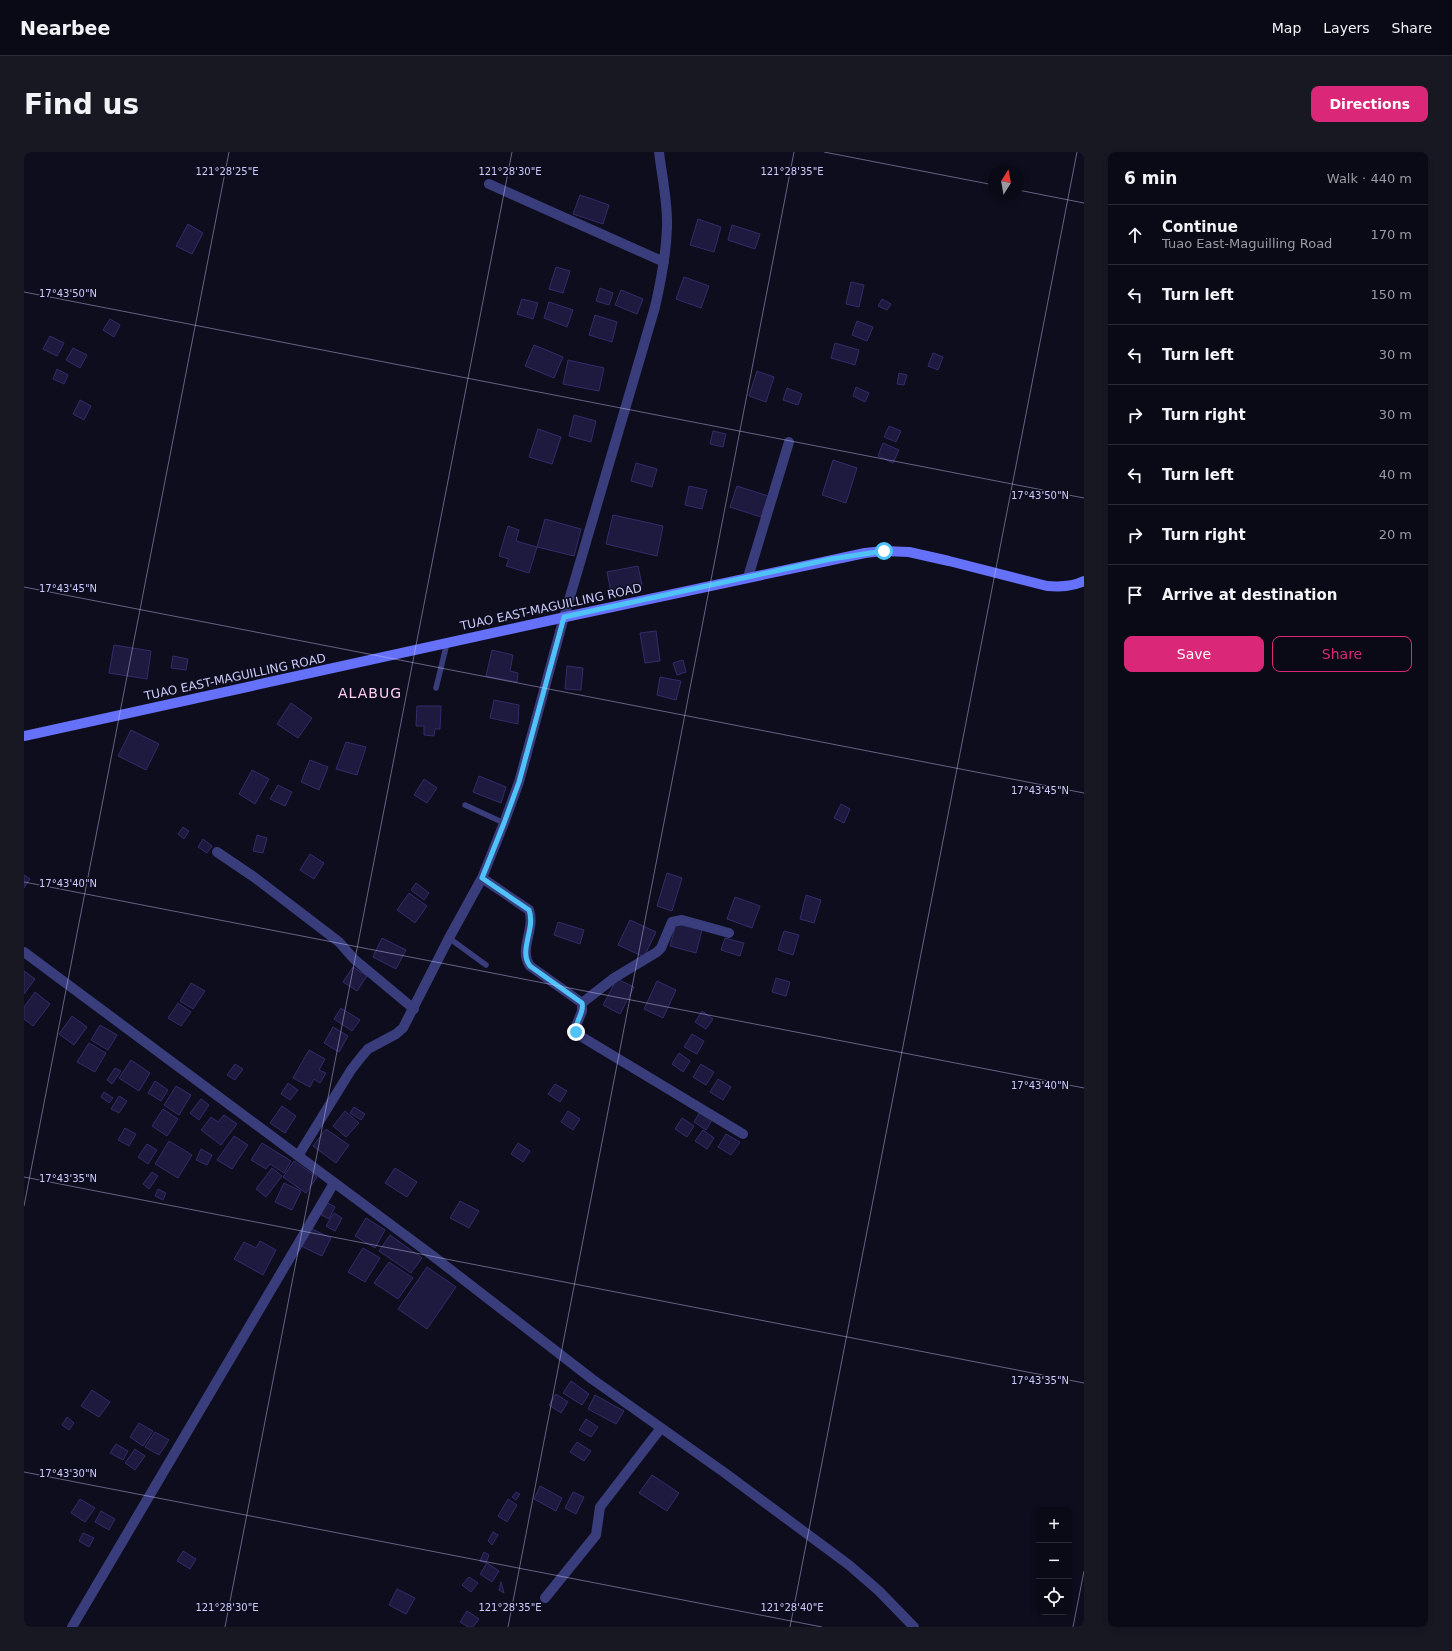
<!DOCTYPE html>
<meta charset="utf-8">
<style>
body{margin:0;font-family:"DejaVu Sans",sans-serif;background:#181823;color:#f1f3f6}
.controls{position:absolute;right:12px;bottom:12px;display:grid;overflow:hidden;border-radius:8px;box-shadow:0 2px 6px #0003}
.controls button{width:36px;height:36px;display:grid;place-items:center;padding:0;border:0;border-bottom:1px solid #2a2b35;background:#0a0a16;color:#f1f3f6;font:20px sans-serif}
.compass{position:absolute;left:964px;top:12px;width:36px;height:36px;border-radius:50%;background:#0a0a16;box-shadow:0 2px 6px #0003;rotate:11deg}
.stop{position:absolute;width:12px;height:12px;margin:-9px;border:3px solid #4fc3f7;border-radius:50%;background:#fff}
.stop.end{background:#4fc3f7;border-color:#fff;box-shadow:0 1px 4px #0008}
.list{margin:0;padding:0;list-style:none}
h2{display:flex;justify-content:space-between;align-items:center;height:52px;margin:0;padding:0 16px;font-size:17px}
h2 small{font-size:13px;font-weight:400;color:#999aa1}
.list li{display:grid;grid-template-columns:26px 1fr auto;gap:12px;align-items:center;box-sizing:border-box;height:60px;padding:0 16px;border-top:1px solid #2a2b35}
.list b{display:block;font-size:15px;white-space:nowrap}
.list p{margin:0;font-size:13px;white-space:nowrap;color:#999aa1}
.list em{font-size:13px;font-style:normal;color:#999aa1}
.actions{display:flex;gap:8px;padding:12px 16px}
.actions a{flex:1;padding:9px 0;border:1px solid #db2777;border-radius:8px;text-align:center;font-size:14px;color:#db2777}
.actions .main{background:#db2777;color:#fff}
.icon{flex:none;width:22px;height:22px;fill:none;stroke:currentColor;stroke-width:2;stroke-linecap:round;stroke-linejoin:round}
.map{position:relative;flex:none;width:1060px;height:1475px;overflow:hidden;border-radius:8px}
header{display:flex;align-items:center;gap:24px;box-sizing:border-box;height:56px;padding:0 20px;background:#0a0a16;border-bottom:1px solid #2a2b35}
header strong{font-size:19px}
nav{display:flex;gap:22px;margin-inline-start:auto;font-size:14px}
.intro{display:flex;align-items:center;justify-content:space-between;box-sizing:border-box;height:96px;padding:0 24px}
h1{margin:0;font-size:28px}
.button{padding:10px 18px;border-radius:8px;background:#db2777;color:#fff;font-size:14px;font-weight:700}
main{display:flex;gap:24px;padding:0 24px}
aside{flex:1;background:#0a0a16;border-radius:8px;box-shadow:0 2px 6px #0003}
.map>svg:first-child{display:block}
.building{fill:#1d193f;stroke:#322c6a}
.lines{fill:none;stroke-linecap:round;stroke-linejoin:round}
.lane{stroke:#393d7c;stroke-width:5.5}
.street{stroke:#393d7c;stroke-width:10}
.secondary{stroke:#6671fa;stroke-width:10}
.route{stroke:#4fc3f7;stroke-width:5}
.ticks{fill:none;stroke:#ccccfd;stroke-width:1;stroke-opacity:0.45}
.labels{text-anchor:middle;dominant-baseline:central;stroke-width:3;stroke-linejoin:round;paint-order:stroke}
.street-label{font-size:12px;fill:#ccccfd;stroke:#0e0d1e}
.quarter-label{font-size:14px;letter-spacing:1px;fill:#fecef1;stroke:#0e0d1e}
.ticks-label{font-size:10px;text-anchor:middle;fill:#ccccfd;stroke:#0e0d1e;stroke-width:3;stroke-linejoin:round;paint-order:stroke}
</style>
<header>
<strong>Nearbee</strong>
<nav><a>Map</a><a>Layers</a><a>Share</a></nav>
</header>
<div class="intro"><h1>Find us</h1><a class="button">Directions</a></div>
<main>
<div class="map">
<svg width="1060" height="1475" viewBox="0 0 1060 1475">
<rect width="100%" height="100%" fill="#0e0d1e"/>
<path class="building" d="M556,43L585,53L579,72L549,62Z
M674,67L697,75L690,100L666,93Z
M164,72L179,81L168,102L152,94Z
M708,73L736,82L731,97L704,88Z
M532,115L546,119L539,141L525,137Z
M660,125L685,134L677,156L652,147Z
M827,130L840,133L835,155L822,152Z
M576,136L589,141L585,153L572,149Z
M597,138L619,147L613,162L591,153Z
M498,147L514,151L509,167L493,162Z
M858,147L867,152L863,158L854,154Z
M525,150L549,158L543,175L520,166Z
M571,163L593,170L588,190L565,183Z
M86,167L96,173L90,185L79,178Z
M833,169L849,175L843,189L828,183Z
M26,184L40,191L33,204L19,197Z
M811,191L835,198L831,213L807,206Z
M510,193L539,205L530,226L501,214Z
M49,196L63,203L56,216L42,208Z
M909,201L919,205L914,218L904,214Z
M544,208L580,216L575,239L539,232Z
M33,217L44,223L40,232L29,227Z
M733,219L750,225L742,250L725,244Z
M875,221L883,223L880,233L873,232Z
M832,235L845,241L841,250L829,244Z
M763,236L778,242L774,253L759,248Z
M56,248L67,254L60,268L49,262Z
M550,263L572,269L567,290L545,284Z
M865,274L877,279L872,290L860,285Z
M514,277L537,285L528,312L505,305Z
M689,279L702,282L699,295L686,292Z
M859,291L875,298L869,311L854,304Z
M809,308L833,316L822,351L798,343Z
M612,311L633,317L628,335L607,329Z
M665,334L683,338L678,357L661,353Z
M713,334L744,344L737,365L706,355Z
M589,363L639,374L633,404L582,392Z
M521,367L557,377L550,404L513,395Z
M484,374L495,378L492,389L513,395L505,421L482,414L485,407L475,404Z
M614,414L618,433L587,440L583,420Z
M632,479L636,509L621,511L616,481Z
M90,493L127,499L123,527L85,521Z
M468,498L489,503L486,519L494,521L493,530L462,524Z
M149,504L164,507L162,518L147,516Z
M659,508L662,520L653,523L649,511Z
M543,514L559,516L557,538L541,537Z
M636,525L657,529L652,548L633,543Z
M470,548L495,553L494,572L466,566Z
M267,551L288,566L274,586L253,572Z
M393,554H417L416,577H411L410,584L400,583V574H392Z
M107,578L135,592L122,618L94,604Z
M322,590L342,595L333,623L312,617Z
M286,608L304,615L295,638L277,630Z
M228,618L245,627L231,652L215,642Z
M455,624L482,635L477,651L449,640Z
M400,627L413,636L403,651L390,643Z
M254,633L268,640L261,654L246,647Z
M817,652L826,657L820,671L810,666Z
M159,675L165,679L160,687L154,682Z
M233,683L243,686L239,701L229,699Z
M179,687L188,694L183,701L174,695Z
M286,702L300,711L290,727L276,718Z
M643,721L658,726L648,759L633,754Z
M0,723L6,727L0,736Z
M392,731L405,741L400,748L387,738Z
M385,741L403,754L391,771L373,758Z
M782,743L797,748L790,771L776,767Z
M711,745L736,754L728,776L703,767Z
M606,768L632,780L620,805L594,793Z
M534,770L560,778L556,792L530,783Z
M652,772L678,778L672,801L646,794Z
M760,779L775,783L769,803L754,798Z
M358,786L382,798L372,817L349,805Z
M701,786L720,791L716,804L697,798Z
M329,815L343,824L333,839L319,830Z
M0,819L11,827L0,842Z
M752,826L766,830L762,844L748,840Z
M593,827L610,835L596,862L579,853Z
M633,829L652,838L639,866L620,857Z
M167,831L181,839L169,857L156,849Z
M11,840L26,852L9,874L0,867V855Z
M154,851L167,860L157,874L144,866Z
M317,856L336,868L328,879L310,867Z
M678,859L689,867L682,877L671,870Z
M48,864L63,875L50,893L35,882Z
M76,873L93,883L84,898L67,888Z
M309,875L324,884L315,900L300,891Z
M668,882L680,889L673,902L660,895Z
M65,891L82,901L71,920L53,910Z
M285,898L301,907L295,918L302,921L296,931L290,927L286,935L269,926Z
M655,901L666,909L659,920L648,912Z
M107,908L126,921L115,939L95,926Z
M211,912L219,917L211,928L203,923Z
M677,912L690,920L682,933L669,925Z
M91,916L97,919L88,932L83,928Z
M694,927L707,935L699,948L686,940Z
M131,929L144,938L137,949L124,941Z
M264,931L274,938L266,948L257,942Z
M531,932L543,939L536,950L524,942Z
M152,934L167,943L155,963L140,953Z
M80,940L89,946L85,951L77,945Z
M95,944L103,949L95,961L87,957Z
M177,947L185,953L175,968L166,961Z
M258,954L272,964L261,981L246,971Z
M330,955L341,962L337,968L326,961Z
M139,957L154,967L143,984L128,974Z
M677,958L690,965L682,978L670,970Z
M321,959L335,971L322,985L309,974Z
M544,959L556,967L549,978L537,970Z
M200,963L213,972L197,993L177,978L187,965L194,970Z
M658,966L670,974L663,985L651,977Z
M101,976L112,982L105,994L94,988Z
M302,977L325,993L312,1011L289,994Z
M679,978L690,986L683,997L671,989Z
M702,982L716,990L707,1003L694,995Z
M210,984L224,993L208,1017L193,1008Z
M145,989L168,1003L154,1026L131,1012Z
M238,991L267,1009L260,1021L246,1012L242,1017L227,1008Z
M494,991L506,999L499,1010L487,1002Z
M123,992L133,998L124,1012L114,1005Z
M177,997L188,1003L183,1013L172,1008Z
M270,1009L293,1025L282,1041L259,1025Z
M248,1016L258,1024L242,1045L232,1037Z
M371,1016L393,1030L383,1045L361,1031Z
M128,1020L134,1024L125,1037L119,1032Z
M260,1031L277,1039L268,1058L251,1050Z
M134,1037L142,1041L139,1048L131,1044Z
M436,1049L455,1059L445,1076L426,1066Z
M302,1050L311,1055L305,1067L296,1062Z
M310,1061L318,1066L311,1079L302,1074Z
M342,1066L361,1078L351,1096L331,1084Z
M286,1076L307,1086L298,1104L277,1094Z
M366,1083L398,1106L387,1121L355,1099Z
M236,1089L252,1098L239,1123L210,1107L220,1090L232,1096Z
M339,1096L356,1106L341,1130L324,1120Z
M365,1110L389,1126L374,1147L350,1131Z
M403,1115L432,1135L403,1177L374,1157Z
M547,1229L565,1242L558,1253L539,1241Z
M68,1238L86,1250L75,1265L57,1254Z
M532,1242L544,1250L537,1261L525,1253Z
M571,1243L600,1259L592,1272L564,1257Z
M43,1265L50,1271L45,1278L38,1273Z
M562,1267L574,1275L567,1285L555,1278Z
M115,1271L129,1279L119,1294L106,1285Z
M131,1280L145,1288L135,1303L121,1295Z
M553,1290L567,1299L560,1309L546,1300Z
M92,1292L104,1299L99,1308L86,1301Z
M111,1297L121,1304L111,1318L101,1311Z
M628,1323L655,1341L643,1359L615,1341Z
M516,1334L538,1346L532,1359L510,1347Z
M492,1340L496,1342L492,1348L488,1345Z
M549,1340L560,1345L552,1362L541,1356Z
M56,1347L71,1356L61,1370L47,1361Z
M484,1347L493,1353L483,1370L474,1364Z
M77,1359L91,1367L85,1378L71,1370Z
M469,1380L474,1383L468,1393L464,1389Z
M59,1381L70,1386L65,1395L55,1389Z
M159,1399L172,1407L166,1417L153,1409Z
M460,1400L465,1403L462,1411L456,1409Z
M463,1411L475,1419L468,1430L456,1422Z
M445,1425L454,1431L447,1440L438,1433Z
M477,1430L480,1441L475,1438Z
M373,1437L391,1446L382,1462L365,1453Z
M443,1459L455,1467L449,1475H444L436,1470Z"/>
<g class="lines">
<path class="lane" d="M412,536L423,491
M441,653L480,671
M425,786L462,813"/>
<path class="street" d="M465,32L640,110
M724,425L765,290
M193,700L230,725L315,790L330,807L390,857
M458,726L505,758C512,777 494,797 506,814L558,851V859L551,877L553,882L719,982
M0,800L409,1104L568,1227L701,1321L825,1413L855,1439L890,1475
M558,851L590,826L633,800L637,796L648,770L658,768L705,781
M274,1004L327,918L338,904L344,897L372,882L379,876L425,786L458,726L480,671L495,630L540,465L631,155C637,129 642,103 643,76C644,51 638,25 635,0
M521,1446L572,1383L576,1355L637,1276
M48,1475L310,1031"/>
<path class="secondary" d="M0,584L546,464L841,401L860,399L885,400L925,409L1023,434C1036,435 1048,435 1060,429"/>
</g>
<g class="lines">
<path class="route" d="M552,880C550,870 561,861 558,851L506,814C494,798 512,777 505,758L458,726L480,671L495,630L540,465L807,407L860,399"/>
</g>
<path class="ticks" d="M800,0L970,33M994,38L1060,51M0,140L1060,346M0,435L1060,641M0,730L1060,936M0,1025L1060,1231M0,1054L205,0M0,1320L798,1475M201,1475L488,0M484,1475L770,0M766,1475L1053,0M1049,1475L1060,1419"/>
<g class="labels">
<g class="street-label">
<text transform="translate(527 455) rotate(-12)">TUAO EAST-MAGUILLING ROAD</text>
<text transform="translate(211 525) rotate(-12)">TUAO EAST-MAGUILLING ROAD</text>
</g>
<g class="quarter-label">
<text x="346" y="541">ALABUG</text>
</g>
</g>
<g class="ticks-label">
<text x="203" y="23">121°28'25"E</text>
<text x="486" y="23">121°28'30"E</text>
<text x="768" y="23">121°28'35"E</text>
<text x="44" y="145">17°43'50"N</text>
<text x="1016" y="347">17°43'50"N</text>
<text x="44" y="440">17°43'45"N</text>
<text x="1016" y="642">17°43'45"N</text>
<text x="44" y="735">17°43'40"N</text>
<text x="1016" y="937">17°43'40"N</text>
<text x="44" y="1030">17°43'35"N</text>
<text x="1016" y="1232">17°43'35"N</text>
<text x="44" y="1325">17°43'30"N</text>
<text x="203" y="1459">121°28'30"E</text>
<text x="486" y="1459">121°28'35"E</text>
<text x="768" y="1459">121°28'40"E</text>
</g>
</svg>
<div class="controls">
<button>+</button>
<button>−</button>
<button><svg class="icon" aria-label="locate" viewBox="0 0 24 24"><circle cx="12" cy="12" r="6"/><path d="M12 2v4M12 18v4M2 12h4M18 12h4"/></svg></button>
</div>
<svg class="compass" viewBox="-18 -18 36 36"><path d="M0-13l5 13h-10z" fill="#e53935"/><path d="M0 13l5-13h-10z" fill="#999aa1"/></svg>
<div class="stop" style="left:860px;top:399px"></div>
<div class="stop end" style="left:552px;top:880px"></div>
</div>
<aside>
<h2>6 min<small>Walk · 440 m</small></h2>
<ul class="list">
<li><svg class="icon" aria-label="ahead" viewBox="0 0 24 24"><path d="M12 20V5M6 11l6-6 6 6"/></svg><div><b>Continue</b><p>Tuao East-Maguilling Road</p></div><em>170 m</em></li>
<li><svg class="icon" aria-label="left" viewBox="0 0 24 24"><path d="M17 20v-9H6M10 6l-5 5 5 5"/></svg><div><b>Turn left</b></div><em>150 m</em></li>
<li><svg class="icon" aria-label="left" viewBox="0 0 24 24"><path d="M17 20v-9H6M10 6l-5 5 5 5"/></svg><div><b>Turn left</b></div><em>30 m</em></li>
<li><svg class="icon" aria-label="right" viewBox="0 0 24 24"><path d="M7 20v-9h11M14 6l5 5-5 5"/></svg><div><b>Turn right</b></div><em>30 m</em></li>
<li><svg class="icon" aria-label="left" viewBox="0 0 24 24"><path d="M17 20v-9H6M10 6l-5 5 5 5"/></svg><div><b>Turn left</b></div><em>40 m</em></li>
<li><svg class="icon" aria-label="right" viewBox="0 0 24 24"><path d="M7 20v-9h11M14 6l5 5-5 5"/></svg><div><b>Turn right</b></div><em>20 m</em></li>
<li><svg class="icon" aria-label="arrive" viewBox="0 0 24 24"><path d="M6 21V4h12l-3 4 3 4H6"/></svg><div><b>Arrive at destination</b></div></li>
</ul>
<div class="actions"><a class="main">Save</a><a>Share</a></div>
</aside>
</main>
